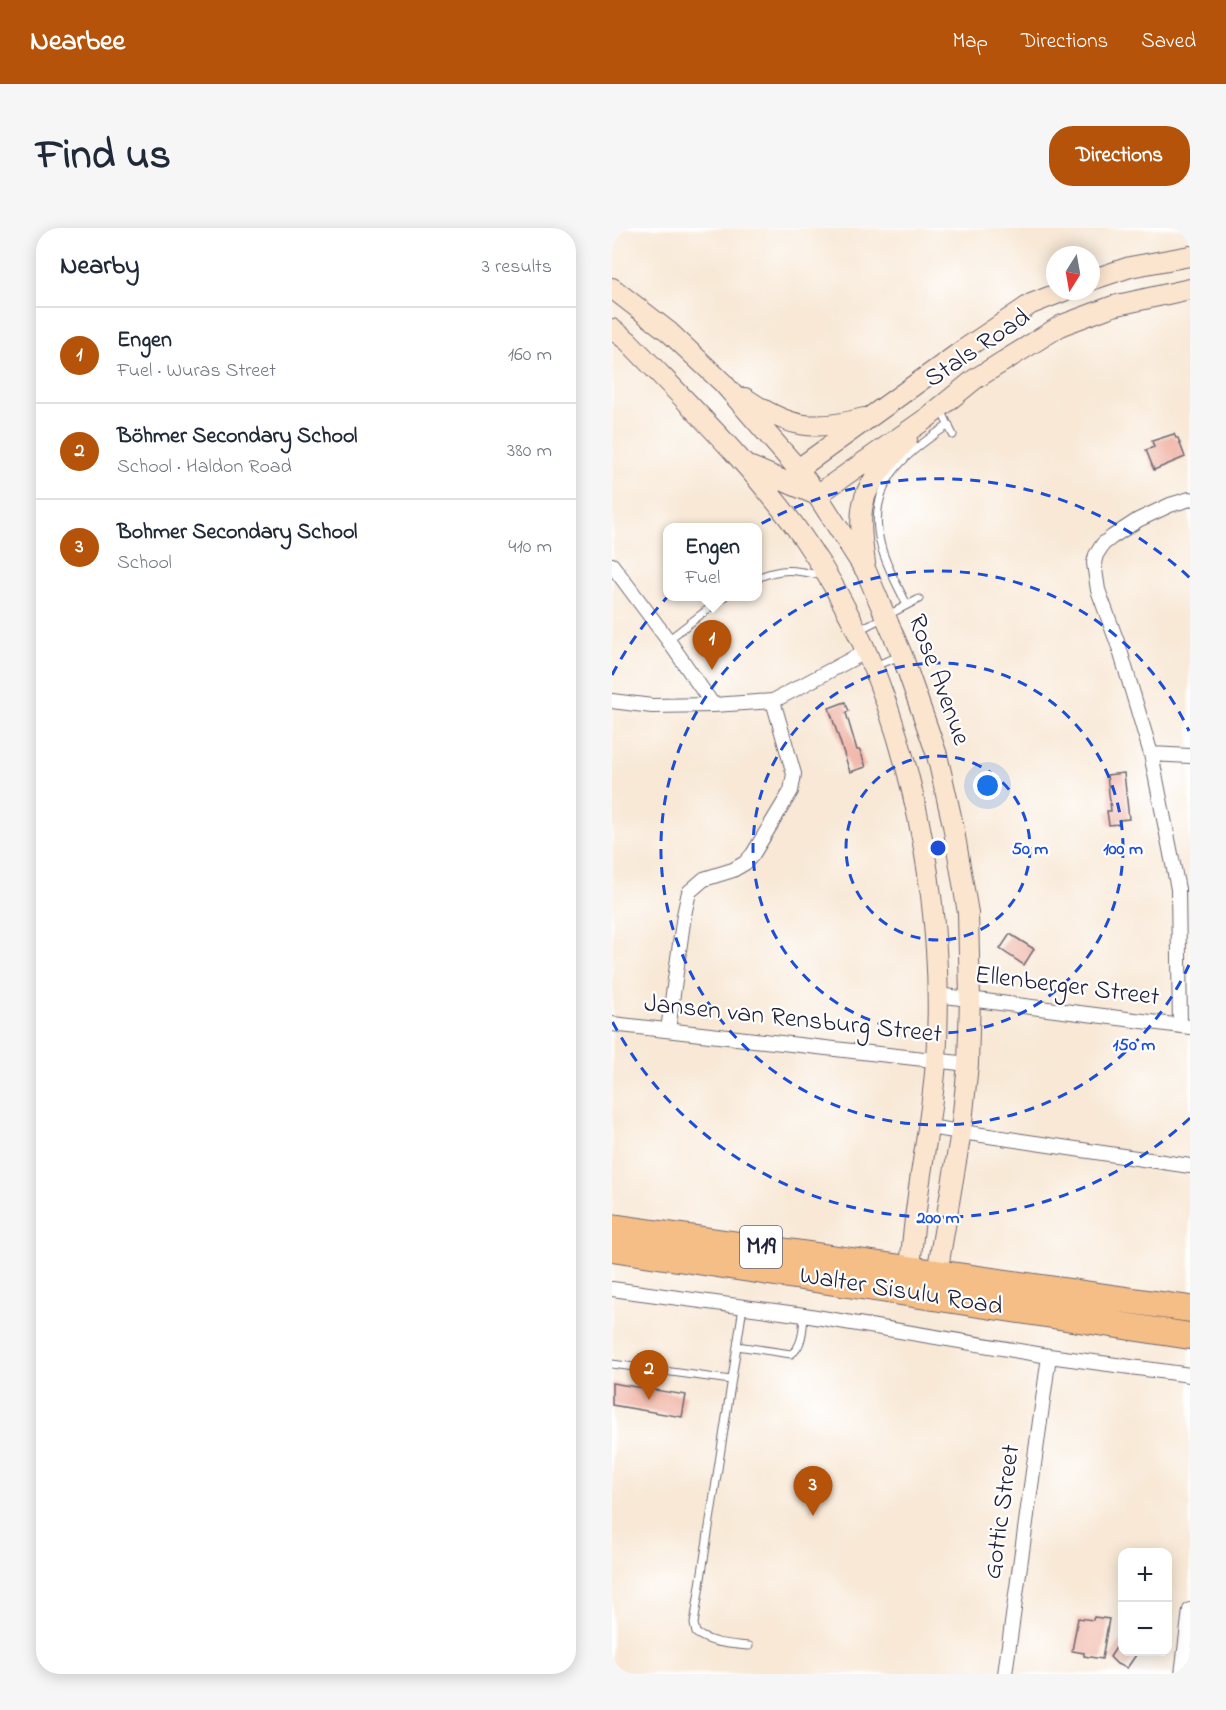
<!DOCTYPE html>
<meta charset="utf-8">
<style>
body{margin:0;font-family:"Indie Flower",sans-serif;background:#f6f6f7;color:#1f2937}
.controls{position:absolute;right:18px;bottom:18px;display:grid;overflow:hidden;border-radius:12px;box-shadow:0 3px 15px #0003}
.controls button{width:54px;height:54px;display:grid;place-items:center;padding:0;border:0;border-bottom:2px solid #e0e1e3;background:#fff;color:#1f2937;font:30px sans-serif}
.compass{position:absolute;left:434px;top:18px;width:54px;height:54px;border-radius:50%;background:#fff;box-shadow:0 3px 15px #0003;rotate:191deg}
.you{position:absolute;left:376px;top:558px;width:21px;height:21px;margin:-15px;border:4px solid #fff;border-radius:50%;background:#1a73e8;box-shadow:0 0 0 9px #1a73e833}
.badge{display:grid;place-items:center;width:39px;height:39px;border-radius:50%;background:#b45309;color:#fff;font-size:20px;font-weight:700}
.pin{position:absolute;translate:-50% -50px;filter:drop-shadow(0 2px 3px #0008)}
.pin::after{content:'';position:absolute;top:32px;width:21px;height:18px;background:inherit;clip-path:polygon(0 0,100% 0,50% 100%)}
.popup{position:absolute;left:51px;top:295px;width:99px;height:78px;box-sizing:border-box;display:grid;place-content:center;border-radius:12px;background:#fff;filter:drop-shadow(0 2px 4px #0005);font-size:20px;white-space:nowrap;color:#747a83}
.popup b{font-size:22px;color:#1f2937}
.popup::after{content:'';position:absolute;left:50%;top:100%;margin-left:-12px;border:12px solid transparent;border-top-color:#fff}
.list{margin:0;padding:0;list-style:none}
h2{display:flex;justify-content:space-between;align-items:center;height:78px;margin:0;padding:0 24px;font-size:26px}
h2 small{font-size:20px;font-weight:400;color:#747a83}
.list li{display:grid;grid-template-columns:39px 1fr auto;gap:18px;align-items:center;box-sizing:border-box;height:96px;padding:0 24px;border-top:2px solid #e0e1e3}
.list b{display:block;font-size:22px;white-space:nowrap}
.list p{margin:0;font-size:20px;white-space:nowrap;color:#747a83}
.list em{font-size:20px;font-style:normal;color:#747a83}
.map{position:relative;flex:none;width:578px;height:1446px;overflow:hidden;border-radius:24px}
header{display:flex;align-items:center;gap:36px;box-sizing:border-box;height:84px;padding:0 30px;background:#b45309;color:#fff}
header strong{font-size:28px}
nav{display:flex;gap:33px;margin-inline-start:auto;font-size:21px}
.intro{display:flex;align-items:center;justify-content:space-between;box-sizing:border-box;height:144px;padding:0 36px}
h1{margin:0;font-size:42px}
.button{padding:15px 27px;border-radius:24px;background:#b45309;color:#fff;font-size:21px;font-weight:700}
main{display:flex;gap:36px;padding:0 36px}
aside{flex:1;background:#fff;border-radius:24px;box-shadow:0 3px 15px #0003}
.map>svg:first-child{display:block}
.building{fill:#efad9e}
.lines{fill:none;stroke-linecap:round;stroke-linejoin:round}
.lane-casing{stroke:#6d6771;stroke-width:9}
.street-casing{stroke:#6d6771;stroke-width:16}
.secondary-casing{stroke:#6d6771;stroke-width:22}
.highway-casing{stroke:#6d6771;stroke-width:28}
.lane{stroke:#fff;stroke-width:7}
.street{stroke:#fff;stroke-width:14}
.secondary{stroke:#fbe5cf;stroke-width:20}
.highway{stroke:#f6be87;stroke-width:26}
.ring{fill:none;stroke:#1d4ed8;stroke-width:3;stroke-dasharray:10 8}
.labels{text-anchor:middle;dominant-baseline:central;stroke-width:4.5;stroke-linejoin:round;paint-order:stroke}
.shield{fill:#fff;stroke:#646476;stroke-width:1.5}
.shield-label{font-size:24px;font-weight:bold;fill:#22223b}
.street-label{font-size:26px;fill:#22223b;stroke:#fff}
.centre{fill:#1d4ed8;stroke:#fff;stroke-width:3}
.ring-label{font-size:18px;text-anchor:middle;font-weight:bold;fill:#1d4ed8;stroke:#fff;stroke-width:4.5;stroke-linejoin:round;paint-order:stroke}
</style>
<header>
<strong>Nearbee</strong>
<nav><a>Map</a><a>Directions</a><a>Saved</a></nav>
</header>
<div class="intro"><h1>Find us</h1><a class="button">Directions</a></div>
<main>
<aside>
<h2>Nearby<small>3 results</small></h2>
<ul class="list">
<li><span class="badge">1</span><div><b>Engen</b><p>Fuel · Wuras Street</p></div><em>160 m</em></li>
<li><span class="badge">2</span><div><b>Böhmer Secondary School</b><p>School · Haldon Road</p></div><em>380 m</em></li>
<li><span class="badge">3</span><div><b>Bohmer Secondary School</b><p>School</p></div><em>410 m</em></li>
</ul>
</aside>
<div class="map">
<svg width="578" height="1446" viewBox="0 0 578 1446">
<rect width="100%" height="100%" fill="#fff"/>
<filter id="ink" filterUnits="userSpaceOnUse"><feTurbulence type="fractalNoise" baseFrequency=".0167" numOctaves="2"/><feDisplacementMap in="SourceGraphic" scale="12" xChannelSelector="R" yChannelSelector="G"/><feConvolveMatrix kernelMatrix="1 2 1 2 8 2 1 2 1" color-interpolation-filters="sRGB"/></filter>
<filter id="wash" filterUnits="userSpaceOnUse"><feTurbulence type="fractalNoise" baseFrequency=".008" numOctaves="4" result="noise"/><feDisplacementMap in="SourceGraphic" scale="24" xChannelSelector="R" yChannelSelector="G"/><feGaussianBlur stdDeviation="1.35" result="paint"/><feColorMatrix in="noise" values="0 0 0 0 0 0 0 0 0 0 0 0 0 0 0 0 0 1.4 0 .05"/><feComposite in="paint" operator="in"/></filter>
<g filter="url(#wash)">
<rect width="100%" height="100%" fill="#f8e8d5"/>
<g id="blocks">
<path class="building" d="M562,206L564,210H566L573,229L542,242L534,222L542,219L540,213Z
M233,474L237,483L234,485L245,522H248L254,539L238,544L217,480Z
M512,545L517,591L507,592V596L497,597L495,583H499L495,547Z
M398,706L422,721L412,737L388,721Z
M0,1155L74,1167L70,1189L0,1177Z
M482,1389L497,1391L490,1431L472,1428V1425L460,1423L466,1390L481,1392Z
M510,1410V1424H526L515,1440L505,1436L498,1429Z"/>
</g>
</g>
<g filter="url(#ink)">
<use href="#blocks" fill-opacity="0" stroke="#6d6771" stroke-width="1.5"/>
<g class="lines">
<defs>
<path id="lane" d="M328,180L341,207
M145,350C172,339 183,342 211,348
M295,377C286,358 274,338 269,318C253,258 291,226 337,197
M245,403L307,371
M56,412L113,368
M262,438L288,428
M125,1118L131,1079
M0,1136L119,1152
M137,1418C119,1416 100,1416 84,1405L82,1396L125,1118L179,1126C191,1119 191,1099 192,1087"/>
<path id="street" d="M0,337L56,412L101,477
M0,473L40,478L101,477L161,473L253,424
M539,526L578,528
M325,767L578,799
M0,796L356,836
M568,798L566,661L539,526L507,419L486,362L482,335L484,327L491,316L500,309L526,292L558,277L578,271
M56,802L72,687L77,664L92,651L121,642L133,635L141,626L179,563L182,546L161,473
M316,899L578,938
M0,1061L192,1087L437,1128L578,1147
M393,1446L437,1128
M570,1446L578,1382"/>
<path id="secondary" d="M479,52L518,39L578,28
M0,60L57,104L111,155L186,241L205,267L254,343L290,427L325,527L341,597L356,685L358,770L356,836L349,904L323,1057
M0,101L16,113C77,177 141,238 192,311C292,455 335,660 324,833C321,878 312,922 306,967C302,996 299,1026 297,1055
M133,170C177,200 201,204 252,190
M139,239L205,267
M186,241L351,122L419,76L452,63
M205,267L315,190L363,151L450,97L501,78L578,61
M253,335C243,268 251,261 295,212"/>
<path id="highway" d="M0,999L578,1081
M0,1020L578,1108"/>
</defs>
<use href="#lane" class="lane-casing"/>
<use href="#street" class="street-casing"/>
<use href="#secondary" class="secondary-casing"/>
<use href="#highway" class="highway-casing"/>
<use href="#lane" class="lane"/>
<use href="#street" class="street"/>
<use href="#secondary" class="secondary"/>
<use href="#highway" class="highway"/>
</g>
</g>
<g class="ring">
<circle cx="326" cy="620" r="92"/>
<circle cx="326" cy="620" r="185"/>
<path d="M577 737A277 277 0 1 1 577 503"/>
<path d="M578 890A369 369 0 0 1 0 793M0 447A369 369 0 0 1 578 350"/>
</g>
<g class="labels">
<rect class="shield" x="128" y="998" width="42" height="42" rx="4.5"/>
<g class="shield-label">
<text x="149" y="1019">M19</text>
</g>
<g class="street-label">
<text transform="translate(366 121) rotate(-34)">Stals Road</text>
<text transform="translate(326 452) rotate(70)">Rose Avenue</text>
<text transform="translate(455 759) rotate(7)">Ellenberger Street</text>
<text transform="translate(181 792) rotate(6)">Jansen van Rensburg Street</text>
<text transform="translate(289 1064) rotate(9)">Walter Sisulu Road</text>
<text transform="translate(391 1284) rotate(-82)">Gottic Street</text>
</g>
</g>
<circle cx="326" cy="620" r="9" class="centre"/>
<g class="ring-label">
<text x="418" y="626">50 m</text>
<text x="511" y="626">100 m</text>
<text x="522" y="822">150 m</text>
<text x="326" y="995">200 m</text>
</g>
</svg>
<div class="controls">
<button>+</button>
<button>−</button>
</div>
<svg class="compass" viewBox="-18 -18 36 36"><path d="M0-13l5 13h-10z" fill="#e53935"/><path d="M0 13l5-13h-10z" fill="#747a83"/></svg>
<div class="you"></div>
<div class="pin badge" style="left:100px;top:442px">1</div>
<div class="popup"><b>Engen</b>Fuel</div>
<div class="pin badge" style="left:37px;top:1172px">2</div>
<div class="pin badge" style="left:201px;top:1288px">3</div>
</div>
</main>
